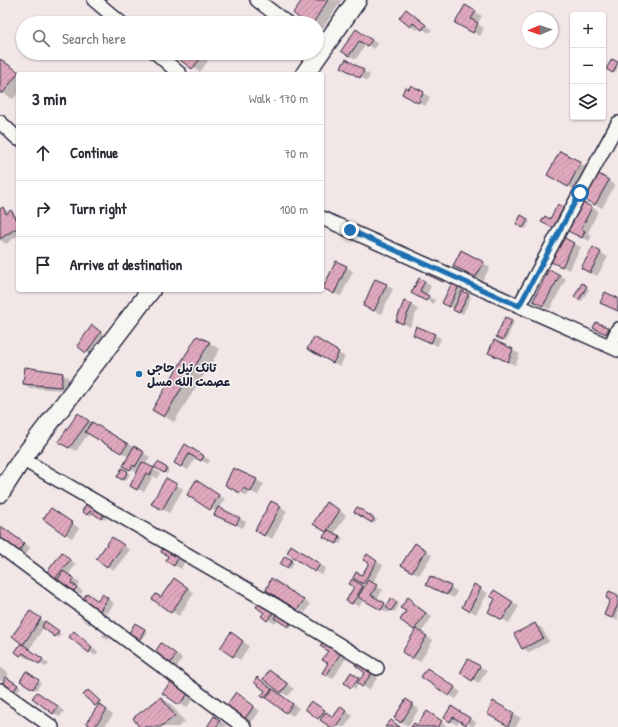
<!DOCTYPE html>
<meta charset="utf-8">
<style>
body{margin:0;font-family:"Patrick Hand","Playpen Sans Arabic",sans-serif;background:#f2f2f3;color:#2b2b33}
.controls{position:absolute;right:12px;top:12px;display:grid;overflow:hidden;border-radius:4px;box-shadow:0 1px 3px #0004}
.controls button{width:36px;height:36px;display:grid;place-items:center;padding:0;border:0;border-bottom:1px solid #e1e1e2;background:#fff;color:#2b2b33;font:20px sans-serif}
.compass{position:absolute;left:522px;top:12px;width:36px;height:36px;border-radius:50%;background:#fff;box-shadow:0 1px 3px #0004;rotate:268deg}
.stop{position:absolute;width:12px;height:12px;margin:-9px;border:3px solid #1f6fb2;border-radius:50%;background:#fff}
.stop.end{background:#1f6fb2;border-color:#fff;box-shadow:0 1px 4px #0008}
.list{margin:0;padding:0;list-style:none}
h2{display:flex;justify-content:space-between;align-items:center;height:52px;margin:0;padding:0 16px;font-size:17px}
h2 small{font-size:13px;font-weight:400;color:#7c7c81}
.list li{display:grid;grid-template-columns:26px 1fr auto;gap:12px;align-items:center;box-sizing:border-box;height:56px;padding:0 16px;border-top:1px solid #e1e1e2}
.list b{display:block;font-size:15px;white-space:nowrap}
.list em{font-size:13px;font-style:normal;color:#7c7c81}
.icon{flex:none;width:22px;height:22px;fill:none;stroke:currentColor;stroke-width:2;stroke-linecap:round;stroke-linejoin:round}
.map{position:relative;flex:none;width:618px;height:727px;overflow:hidden}
.search{position:absolute;background:#fff;box-shadow:0 1px 3px #0004;left:16px;top:16px;width:308px;height:44px;display:flex;align-items:center;gap:10px;box-sizing:border-box;padding:0 14px;border-radius:22px;color:#7c7c81;font-size:15px}
.panel{position:absolute;background:#fff;box-shadow:0 1px 3px #0004;left:16px;top:72px;width:308px;height:220px;border-radius:4px}
.map>svg:first-child{display:block}
.shadow{fill:#0003}
.building{fill:url(#building-hatch);stroke:#22223b}
.lines{fill:none;stroke-linecap:round;stroke-linejoin:round}
.street-casing{stroke:#22223b;stroke-width:16}
.secondary-casing{stroke:#22223b;stroke-width:21}
.street{stroke:#f6f6f2;stroke-width:13}
.secondary{stroke:#f6f6f2;stroke-width:18}
.route{stroke:#1f6fb2;stroke-width:5}
.poi-dot{fill:#1f6fb2;stroke:#f6f6f2;stroke-width:1.5}
.labels{text-anchor:middle;dominant-baseline:central;stroke-width:3;stroke-linejoin:round;paint-order:stroke}
.poi-label{font-size:12px;font-weight:bold;fill:#22223b;stroke:#f6f6f2;text-anchor:start}
</style>
<div class="map">
<svg width="618" height="727" viewBox="0 0 618 727">
<defs>
<pattern id="building-hatch" width="6" height="6" patternUnits="userSpaceOnUse"><rect width="6" height="6" fill="#e0a8bd"/><path d="M-1 1l2-2M0 6l6-6M5 7l2-2" fill="none" stroke="#c090a3"/></pattern>
</defs>
<rect width="100%" height="100%" fill="#f2e6e7"/>
<filter id="ink" filterUnits="userSpaceOnUse"><feTurbulence type="fractalNoise" baseFrequency=".025" numOctaves="2"/><feDisplacementMap in="SourceGraphic" scale="8" xChannelSelector="R" yChannelSelector="G"/><feConvolveMatrix kernelMatrix="1 2 1 2 8 2 1 2 1" color-interpolation-filters="sRGB"/></filter>
<g filter="url(#ink)">
<path class="shadow" d="M303,0H342L320,32L317,30V23H306Z
M466,7L482,16L477,24L484,28L480,36L457,23Z
M406,10L432,30L429,33L419,27L417,30L410,26Z
M357,30L378,44L374,49L366,44L356,59L349,56Z
M173,53H198L208,61L200,72Z
M0,59L22,74H18V93L13,99L0,91Z
M346,60L370,75L367,81L343,66Z
M612,60L618,63L616,73L607,69Z
M411,87L430,97L425,106L403,94L409,91Z
M560,152L587,167L575,190L548,175Z
M597,175L615,185L602,208L584,198Z
M558,205L570,212L560,231L554,228L557,221L550,220Z
M592,207L598,211L588,233L592,235L589,241L574,233L572,226Z
M3,209L18,216V235L6,244L0,240V210Z
M521,216L530,221L526,229L517,223Z
M564,239L581,247L569,270L559,265Z
M593,249L608,257L597,276L583,268Z
M337,262L353,271L341,296L331,292Z
M483,263L490,267L483,280L461,269Z
M550,270L566,279L550,309L540,304Z
M420,279L431,286L426,296L435,300L433,304L413,293Z
M376,280L393,289L381,314L370,309Z
M454,282L466,289L465,293L471,297L463,314L444,303Z
M582,285L589,289L582,301L575,297Z
M411,305L418,309L410,327L397,320Z
M511,321L514,322L506,341L500,338Z
M594,327L608,329L611,330L609,334Z
M98,330L107,337L93,356L87,352Z
M414,335H434L441,338L438,346Z
M197,337L220,349L174,422L164,416Z
M314,339L345,357L340,366L315,353Z
M494,342L520,354L515,365L489,353Z
M62,374L69,378L67,390L30,388L24,384Z
M79,414L150,457L145,465L160,473L157,478L153,476L144,492L131,485L138,473L124,465L129,457L89,433L76,451L59,441Z
M186,446L210,460L208,464L196,457L188,470L176,463Z
M158,464L169,470L167,474L156,467Z
M122,469L130,474L126,481L118,477Z
M233,469L264,484L258,495L250,491L247,496L233,488Z
M166,479L183,489L169,513L152,503Z
M196,482L225,499L219,508L246,522L243,528L222,518L217,512L188,495Z
M271,502L287,511L272,539L256,530Z
M327,503L346,515L334,534L343,538L340,544L325,536L328,532L314,524Z
M91,505L107,516L105,520L93,512L91,516L83,511Z
M357,508L377,520L375,523L355,512Z
M58,514L79,528L72,538L65,534Z
M2,527L30,547L26,555L0,537Z
M113,538L130,550L114,570L97,559Z
M422,548L432,555L419,575L412,571Z
M298,551L326,568L322,575L315,571Z
M162,552L186,559L181,569L167,561L170,556Z
M62,554L76,564L68,575L80,583L77,587L83,591L81,594L56,578Z
M367,556L383,565L372,584L383,590L377,599L388,606L392,600L399,604L395,612L390,609L388,613L364,599L359,607L347,600L355,586L352,581L364,588L366,585L354,577L362,576L370,563Z
M285,557L294,563L290,569L282,563Z
M38,577L42,584L41,586L35,582Z
M431,577L457,591L454,598L434,588Z
M181,583L194,593L179,616L153,599L161,598Z
M278,583L310,604L305,613L267,589Z
M475,586L488,593L476,614L463,606Z
M59,592L96,618L90,625L82,619L84,617L74,608L55,596Z
M494,592L519,606L509,623L489,611L496,598Z
M102,595L114,603L107,614L100,610L98,601Z
M618,596V621L605,614Z
M408,598L432,617L421,633L433,640L420,662L403,652L417,630L401,620L407,611Z
M261,601L295,622L291,628L278,620L275,624L263,616L265,612Z
M37,616L61,634L58,638L44,627L29,650L49,664L46,667L29,657L28,659L16,652Z
M136,624L148,632L142,640L130,633Z
M535,624L542,628L549,642L529,652L522,648Z
M106,631L113,634L108,640L102,636Z
M74,633L98,652L96,656L90,652Z
M238,637L249,646L240,660L233,656Z
M162,644L182,658L177,667L156,651Z
M321,646L348,655L333,679L323,673L329,663V651Z
M469,660L487,671L479,683L461,673Z
M366,664L380,674L369,690L359,683L355,689L345,682L355,675L361,680L366,672Z
M0,667L9,674L6,678L21,687L17,692L0,680Z
M270,671L294,689L288,696L281,692Z
M29,674L41,683L36,690L21,681Z
M434,674L461,692L456,699L422,677Z
M175,678L198,694L186,708L164,693Z
M260,680L299,708L293,716L262,696L266,691Z
M91,693L102,703L100,706L113,715L104,727H94L88,723L98,707L96,705Z
M237,694L260,711L251,723L244,719Z
M44,697L64,711L60,717L53,713Z
M161,698L171,704L185,722L178,727H140Z
M407,701L419,709L408,726L401,722Z
M494,703L521,718L516,727H511L488,714Z
M318,706L334,718L341,708L353,715L345,727H332L306,709Z
M452,708L476,722L473,727L460,720L457,725L445,718Z
M434,716L447,727H413L418,726Z
M214,718L227,725L225,727H208Z"/>
<path class="building" d="M302,0H328L313,23H305L293,13Z
M465,5L476,11L471,19L478,23L473,33L455,23Z
M406,9L426,25L422,30L413,23L410,27L399,18Z
M356,29L372,40L367,46L359,41L349,56L341,51Z
M171,53H197L202,57L192,69Z
M0,59L19,72L2,94L0,92Z
M346,59L364,70L360,78L341,67Z
M612,59L618,62L613,73L606,69Z
M411,85L424,92L418,103L402,94L405,87L409,89Z
M560,151L581,162L568,187L547,175Z
M597,173L609,180L595,205L583,199Z
M582,202L592,207L581,229L585,231L582,238L566,230L569,224L571,225Z
M558,204L564,207L553,228L541,222L545,216L550,219Z
M3,207L6,214L11,210L18,222V227L0,239V209Z
M521,215L528,219L523,228L516,224Z
M563,237L574,243L562,267L551,262Z
M593,247L601,252L590,273L581,268Z
M461,250L484,262L476,277L453,266Z
M336,261L347,266L334,294L323,288Z
M429,268L445,277L443,282L426,274Z
M549,269L560,275L543,306L533,301Z
M419,278L425,281L420,291L429,296L426,301L411,293Z
M375,279L387,284L374,311L363,306Z
M453,281L460,284L449,307L442,303Z
M582,283L587,286L579,300L574,297Z
M462,291L469,294L459,313L453,310Z
M605,292L618,298V311L600,303Z
M404,301L412,304L403,324L396,321Z
M505,317L512,320L503,340L496,337Z
M596,322L609,328L606,334L593,328Z
M92,325L101,332L86,353L77,346Z
M416,326L435,334L431,343L413,335Z
M197,336L210,342L164,417L152,410Z
M314,337L339,352L333,363L307,349Z
M494,340L513,349L508,362L488,353Z
M25,367L63,373L61,387L23,384Z
M78,413L89,421L69,448L58,442Z
M92,422L128,444L121,453L85,432Z
M185,444L204,456L201,461L189,454L181,467L174,463Z
M134,446L144,452L135,467L133,465L130,470L123,466Z
M142,462L154,468L150,475L146,473L137,490L130,486Z
M158,462L167,468L164,473L154,467Z
M122,468L128,471L123,480L117,477Z
M233,468L257,479L251,492L243,488L240,493L225,485Z
M166,478L177,484L162,510L151,504Z
M196,480L219,495L210,510L187,495Z
M271,501L281,506L264,536L255,530Z
M88,502L105,513L101,519L90,511L87,515L82,511Z
M326,502L340,510L326,532L313,524Z
M218,507L240,518L236,525L214,515Z
M357,507L374,518L372,523L354,512Z
M51,508L73,523L65,535L43,519Z
M1,526L24,543L19,552L0,538Z
M328,530L340,536L337,544L323,537Z
M112,537L124,545L107,567L96,559Z
M415,543L426,550L412,572L401,565Z
M291,545L320,564L315,572L287,553Z
M164,546L180,554L174,566L166,561L168,556L161,552Z
M62,552L70,560L55,579L47,572Z
M367,554L377,561L363,584L353,578L356,572L362,575L369,563L363,560Z
M285,556L292,560L287,568L280,564Z
M63,571L74,578L71,583L77,587L74,591L57,581Z
M430,576L451,586L447,595L426,585Z
M174,578L188,588L171,613L152,599L156,594L161,597Z
M271,578L304,600L297,610L266,590Z
M352,579L363,586L352,604L346,601L354,587L349,584Z
M368,580L377,585L371,595L385,603L381,610L358,597Z
M474,584L481,588L469,611L462,607Z
M494,590L513,602L502,620L488,612L495,599L490,596Z
M609,591L618,595V604L612,618L604,615L610,600L606,598Z
M87,593L98,601L102,594L108,598L100,611L83,599Z
M408,597L413,601L412,603L426,613L414,630L400,620L406,611L400,608Z
M391,598L397,602L391,611L386,607Z
M261,600L275,610L267,621L261,616L264,613L256,607Z
M279,610L293,619L288,627L274,618Z
M30,611L41,618L23,645L12,636Z
M45,621L59,631L55,637L42,627Z
M135,623L145,629L139,640L129,633Z
M535,623L543,638L522,649L514,634Z
M416,629L427,636L412,659L402,652Z
M74,631L92,647L89,653L69,637Z
M231,632L243,641L233,657L220,648Z
M324,640L342,651L326,676L322,673L328,663L322,660L328,651L320,646Z
M21,643L43,659L39,664L23,653L20,656L15,652Z
M161,643L176,654L170,664L155,652Z
M359,659L374,670L362,687L357,683L365,673L355,665Z
M468,659L480,666L472,681L460,673Z
M427,668L455,687L449,696L421,677Z
M269,670L288,684L281,693L263,679Z
M26,671L39,680L33,689L20,681Z
M351,672L359,678L351,688L344,683Z
M6,677L18,685L14,691L3,683Z
M175,677L191,690L179,705L162,693Z
M257,677L272,689L264,698L261,696L265,691L254,682Z
M273,689L293,704L286,713L266,698Z
M88,690L100,701L95,706L83,695Z
M37,692L58,706L53,714L32,698Z
M236,692L254,706L244,720L226,706Z
M161,697L175,716L160,727H139L133,718Z
M406,699L413,704L401,723L394,718Z
M311,701L325,710L318,719L305,709Z
M493,701L514,713L508,726L487,714Z
M99,704L107,710L94,727H92L86,723Z
M341,706L347,711L335,727H330L320,720L326,712L333,717Z
M451,706L470,718L466,725L453,717L450,722L444,718Z
M427,711L442,721L438,727H411L414,723L417,725Z
M214,716L220,721L216,727H207Z
M391,720L400,727H385Z"/>
<g class="lines">
<defs>
<path id="street" d="M94,0L121,23
M257,0L287,23
M156,53L180,74
M0,122L18,139
M322,218L618,350
M519,306L618,123
M610,346L618,329
M22,459L278,607L377,668
M0,546L244,727
M0,690L52,727"/>
<path id="secondary" d="M305,74L357,0
M0,493L22,459L151,290"/>
</defs>
<use href="#street" class="street-casing"/>
<use href="#secondary" class="secondary-casing"/>
<use href="#street" class="street"/>
<use href="#secondary" class="secondary"/>
</g>
</g>
<g class="lines" filter="url(#ink)">
<path class="route" d="M350,230L519,306L580,193"/>
</g>
<circle class="poi-dot" cx="139" cy="374" r="4"/>
<g class="labels">
<g class="poi-label">
<text x="147" y="367">تانک تیل حاجی<tspan x="147" dy="14">عصمت الله مسل</tspan></text>
</g>
</g>
</svg>
<div class="controls">
<button>+</button>
<button>−</button>
<button><svg class="icon" aria-label="layers" viewBox="0 0 24 24"><path d="M12 4l9 5-9 5-9-5zM3 14l9 5 9-5"/></svg></button>
</div>
<svg class="compass" viewBox="-18 -18 36 36"><path d="M0-13l5 13h-10z" fill="#e53935"/><path d="M0 13l5-13h-10z" fill="#7c7c81"/></svg>
<div class="stop" style="left:580px;top:193px"></div>
<div class="stop end" style="left:350px;top:230px"></div>
<div class="search"><svg class="icon" aria-label="search" viewBox="0 0 24 24"><circle cx="10" cy="10" r="6"/><path d="M15 15l6 6"/></svg>Search here</div>
<section class="panel">
<h2>3 min<small>Walk · 170 m</small></h2>
<ul class="list">
<li><svg class="icon" aria-label="ahead" viewBox="0 0 24 24"><path d="M12 20V5M6 11l6-6 6 6"/></svg><div><b>Continue</b></div><em>70 m</em></li>
<li><svg class="icon" aria-label="right" viewBox="0 0 24 24"><path d="M7 20v-9h11M14 6l5 5-5 5"/></svg><div><b>Turn right</b></div><em>100 m</em></li>
<li><svg class="icon" aria-label="arrive" viewBox="0 0 24 24"><path d="M6 21V4h12l-3 4 3 4H6"/></svg><div><b>Arrive at destination</b></div></li>
</ul>
</section>
</div>
